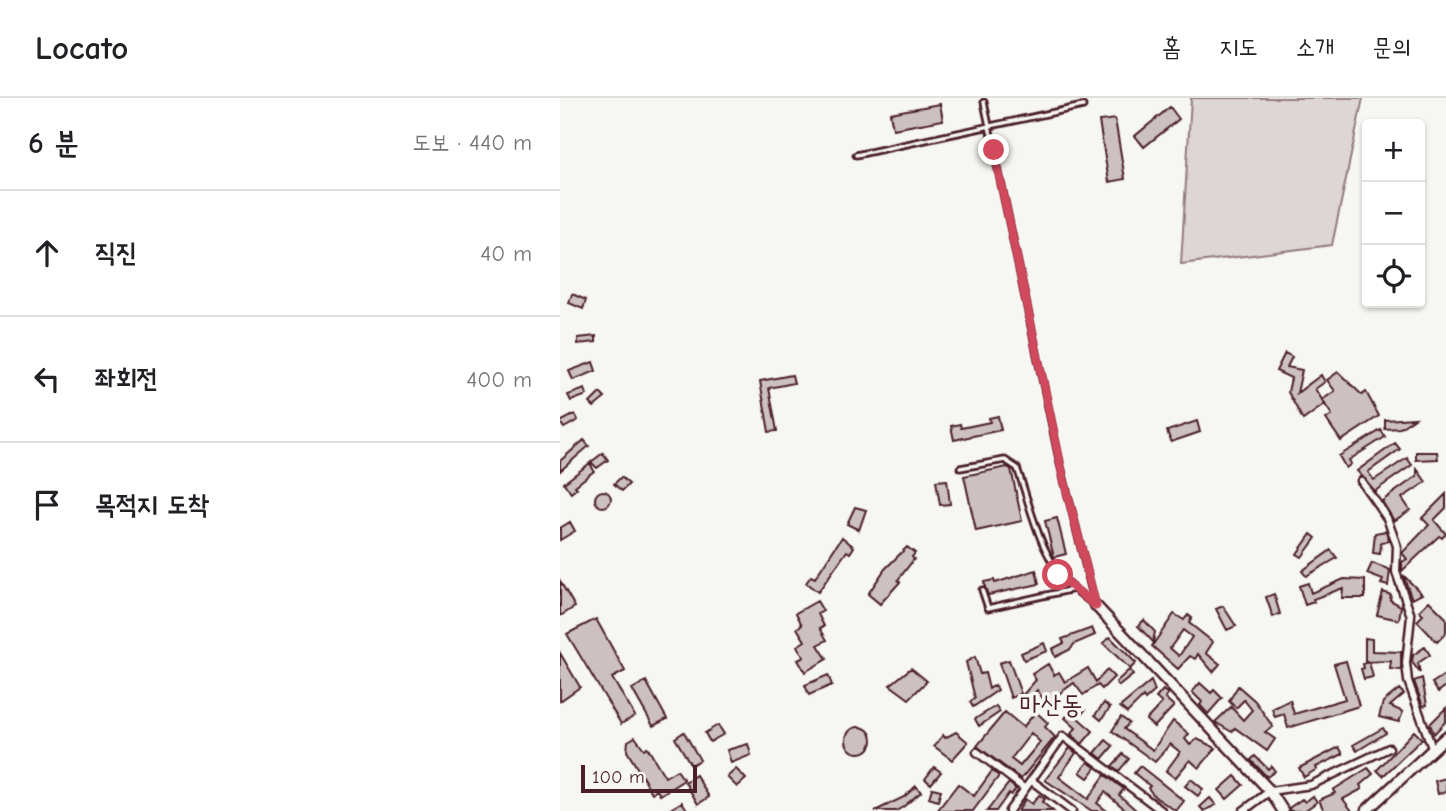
<!DOCTYPE html>
<html lang="ko">
<meta charset="utf-8">
<style>
body{margin:0;font-family:"Comic Neue","Poor Story",sans-serif;background:#f2f2f2;color:#202124}
.controls{position:absolute;right:21px;top:21px;display:grid;overflow:hidden;border-radius:7px;box-shadow:0 2px 5px #0004}
.controls button{width:63px;height:63px;display:grid;place-items:center;padding:0;border:0;border-bottom:2px solid #e0e0e0;background:#fff;color:#202124;font:35px sans-serif}
.scale{position:absolute;left:21px;bottom:18px;width:116px;box-sizing:border-box;padding-left:7px;border:4px solid #4a1f2b;border-top:0;font-size:19px;line-height:24px;white-space:nowrap;color:#4a1f2b;-webkit-text-stroke:5px #f6f6f2;paint-order:stroke}
.stop{position:absolute;width:21px;height:21px;margin:-16px;border:5px solid #d1495b;border-radius:50%;background:#fff}
.stop.end{background:#d1495b;border-color:#fff;box-shadow:0 2px 7px #0008}
.list{margin:0;padding:0;list-style:none}
h2{display:flex;justify-content:space-between;align-items:center;height:91px;margin:0;padding:0 28px;font-size:30px}
h2 small{font-size:23px;font-weight:400;color:#757577}
.list li{display:grid;grid-template-columns:46px 1fr auto;gap:21px;align-items:center;box-sizing:border-box;height:126px;padding:0 28px;border-top:2px solid #e0e0e0}
.list b{display:block;font-size:26px;white-space:nowrap}
.list em{font-size:23px;font-style:normal;color:#757577}
.icon{flex:none;width:38px;height:38px;fill:none;stroke:currentColor;stroke-width:2;stroke-linecap:round;stroke-linejoin:round}
.map{position:relative;flex:none;width:886px;height:713px;overflow:hidden}
header{display:flex;align-items:center;gap:42px;box-sizing:border-box;height:98px;padding:0 35px;background:#fff;border-bottom:2px solid #e0e0e0}
header strong{font-size:33px}
nav{display:flex;gap:38px;margin-inline-start:auto;font-size:24px}
main{display:flex}
aside{flex:1;background:#fff}
.map>svg:first-child{display:block}
.green{fill:#ddd6d5;stroke:#947a80;stroke-width:2}
.building{fill:#ccc1c0;stroke:#4a1f2b;stroke-width:2;fill-rule:evenodd}
.lines{fill:none;stroke-linecap:round;stroke-linejoin:round}
.lane-casing{stroke:#4a1f2b;stroke-width:9}
.street-casing{stroke:#4a1f2b;stroke-width:11}
.secondary-casing{stroke:#4a1f2b;stroke-width:14}
.lane{stroke:#f6f6f2;stroke-width:3.5}
.street{stroke:#f6f6f2;stroke-width:6}
.secondary{stroke:#f6f6f2;stroke-width:9}
.route{stroke:#d1495b;stroke-width:9}
.labels{text-anchor:middle;dominant-baseline:central;stroke-width:7;stroke-linejoin:round;paint-order:stroke}
.quarter-label{font-size:26px;fill:#4a1f2b;stroke:#f6f6f2}
</style>
<header>
<strong>Locato</strong>
<nav><a>홈</a><a>지도</a><a>소개</a><a>문의</a></nav>
</header>
<main>
<aside>
<h2>6 분<small>도보 · 440 m</small></h2>
<ul class="list">
<li><svg class="icon" aria-label="ahead" viewBox="0 0 24 24"><path d="M12 20V5M6 11l6-6 6 6"/></svg><div><b>직진</b></div><em>40 m</em></li>
<li><svg class="icon" aria-label="left" viewBox="0 0 24 24"><path d="M17 20v-9H6M10 6l-5 5 5 5"/></svg><div><b>좌회전</b></div><em>400 m</em></li>
<li><svg class="icon" aria-label="arrive" viewBox="0 0 24 24"><path d="M6 21V4h12l-3 4 3 4H6"/></svg><div><b>목적지 도착</b></div></li>
</ul>
</aside>
<div class="map">
<svg width="886" height="713" viewBox="0 0 886 713">
<rect width="100%" height="100%" fill="#f6f6f2"/>
<filter id="ink" filterUnits="userSpaceOnUse"><feTurbulence type="fractalNoise" baseFrequency=".0143" numOctaves="2"/><feDisplacementMap in="SourceGraphic" scale="14" xChannelSelector="R" yChannelSelector="G"/><feConvolveMatrix kernelMatrix="1 2 1 2 8 2 1 2 1" color-interpolation-filters="sRGB"/></filter>
<g filter="url(#ink)">
<path class="green" d="M631,0H803L772,147L621,166Z"/>
<path class="building" d="M380,6L383,22L333,31L330,15Z
M610,9L619,21L584,49L575,38Z
M555,21L565,81L549,84L539,23Z
M12,196L26,202L23,211L9,205Z
M36,238V244L18,246V240Z
M725,255L732,259L727,269L742,272L737,295L761,277L765,284L755,291L765,306L743,322L728,294L731,280L716,273Z
M33,264L36,273L13,282L9,273Z
M778,274L802,297L806,294L819,318L781,343L766,321L772,317L762,302L775,293L767,282Z
M232,277L234,285L209,290L217,333L209,334L200,283Z
M25,291L27,297L11,303L8,297Z
M40,295L45,300L34,309L30,305Z
M15,316L18,322L4,330L0,324Z
M438,318L441,332L394,342L391,328L400,326L401,330L430,324L429,320Z
M855,320L840,330L825,331V322Z
M637,323L640,334L611,344L607,333Z
M821,332L825,339L789,362L791,366L786,370L779,358Z
M24,342L29,348L0,373V363Z
M835,345L840,351L808,374L814,382L847,360L852,367L815,393L797,373Z
M856,354H877L878,361L856,362Z
M43,355L48,362L37,370L31,364Z
M30,365L34,373L15,388L17,390L11,395L4,385Z
M447,369L451,371L462,423L416,433L404,378Z
M857,371L866,384L842,400L850,412L834,423L822,403L857,378Z
M61,379L69,386L62,393L54,386Z
M387,382L390,406L380,407L376,383Z
M35 401a8 8 0 1 1 16 0a8 8 0 1 1-16 0Z
M886,396V410L874,422L886,436L882,440L879,438L842,473V464L847,461L842,455L869,427L862,420Z
M295,409L306,412L299,432L287,426Z
M497,420L506,456L494,459L485,423Z
M10,424L15,433L0,442V430Z
M826,433L829,443L821,445L820,456L813,455L815,435Z
M751,436L756,440L742,459L737,456Z
M282,439L294,449L290,455L287,453L258,494L246,485L251,478L255,480Z
M347,449L355,455L352,459L354,461L338,482L340,484L320,506L308,496L325,471Z
M771,452L777,460L746,478L742,473Z
M812,465L830,472L828,488L821,486L823,482L807,476Z
M476,472L479,486L428,497L425,489L424,484L434,482L435,485Z
M843,477L862,496L852,501Z
M784,481L805,482V500H782L783,490L753,501L754,504L745,507L739,488L748,485L751,495Z
M0,483L15,509L0,518Z
M823,494L831,497L830,502L841,508L839,522L817,517Z
M714,496L720,516L713,519L706,499Z
M257,503L263,513L258,516L264,528L260,530L267,542L258,547L267,561L245,574L238,562L244,559L237,548L245,543L237,530L242,527L236,515Z
M869,503L886,520V535L877,544L857,523L863,517L859,513Z
M663,508L676,528L667,532L656,511Z
M614,516L624,522L628,517L632,520L629,525L653,544L646,555L660,566L653,574L638,556L635,561L630,558L618,571L592,548ZM623,532L632,539L619,558L610,550Z
M36,521L65,573L52,580L75,618L61,626L7,536Z
M584,522L595,534L593,544L578,528Z
M532,530L535,537L514,546L511,551L495,559L492,551L504,545L502,541Z
M550,539L576,565L570,571L543,545Z
M805,540L812,541V553L841,554V572L830,571L831,563L805,564Z
M484,545L487,553L464,562L461,555Z
M865,549L870,557L858,565L860,575L852,564L853,557Z
M0,555L20,589L0,603Z
M415,559L420,576L425,575L429,591L435,587L438,592L413,609L410,604L415,600L406,564Z
M449,562L461,596L451,600L439,565Z
M786,563L799,608L728,630L724,616L715,619L712,611L730,602L734,616L785,601L774,566Z
M809,564L813,579L804,581L801,571L804,570L803,566Z
M488,566L494,577L499,574L505,584L528,570L536,584L547,572L554,579L542,591L538,587L523,597L514,585L486,605L477,592L466,604L460,600L476,582L472,576Z
M351,570L367,583L349,601L330,587Z
M569,572L573,577L559,588L556,584Z
M886,576V588L878,594L872,585Z
M268,577L272,587L249,597L245,587Z
M862,580L867,607L863,608L854,583Z
M86,583L107,621L93,628L72,591Z
M591,583L595,593L585,602L583,599L567,615L560,609Z
M640,585L651,595L654,592L662,600L648,616L640,607L642,604L632,594Z
M678,588L695,603L713,629L705,634L715,641L707,653L675,630L672,634L655,624L671,609L683,622L692,612L684,602L676,610L669,603Z
M839,591L844,596L830,608L843,614L839,624L819,619L823,604Z
M603,592L608,596L605,600L614,608L594,629L586,622L602,605L596,600Z
M544,605L550,610L541,622L535,617Z
M518,606L525,612L518,620L533,633L522,646L511,636L516,630L505,620Z
M436,608L440,614L419,628L415,621Z
M886,610V623L874,636L870,626Z
M445,614L463,629L476,614L488,625L485,629L495,639L461,681L417,648ZM471,635L480,644L460,668L451,661Z
M561,619L569,625L564,631L593,652L613,623L629,636L625,641L630,647L637,641L656,650L639,670L630,662L615,680L606,673L620,654L610,646L595,664L552,633Z
M158,627L164,636L150,644L145,635Z
M286 642a13 13 0 1 1 26 0a13 13 0 1 1-26 0Z
M823,630L826,635L797,653L793,647Z
M854,633L862,641L823,678L817,672Z
M124,634L140,662L131,667L115,640Z
M396,634L408,644L392,662L374,648L383,637L385,640Z
M75,639L84,651L87,649L105,679L117,672L124,682L100,697L97,692L92,695L67,653L68,643Z
M546,642L553,648L542,661L535,655Z
M188,646L191,657L171,665L167,652Z
M779,649L783,656L756,669L757,671L744,679L739,670Z
M510,650L516,655L499,679L528,701L545,677L564,691L559,697L577,713H567L545,694L537,705L547,713H532L485,682Z
M563,656L569,661L559,673L552,668Z
M695,658L708,671L711,668L715,673L707,679L691,662Z
M528,664L536,670L528,680L520,674Z
M580,668L624,703L616,713L595,699L588,690L590,688L574,675Z
M374,669L381,674L371,686L365,681Z
M808,670L813,676L800,687L802,691L783,701L792,713H764L759,702L775,695L773,692Z
M176,671L186,681L177,689L167,679Z
M432,673L439,678L413,713H377L398,686L414,698Z
M136,677L149,699L138,706L125,684Z
M675,678L683,687L667,701L659,692Z
M886,680V694L878,696L875,683Z
M631,681L643,691L638,698L625,688Z
M449,685L456,691L451,697L449,695L436,713H427Z
M356,688L361,694L343,709L336,713H315L344,699Z
M372,690L381,692L378,703L369,700Z
M479,697L485,701L482,704L493,713H458L465,701L472,706Z
M753,698L757,704L744,713H730L729,710L742,701L745,704Z
M650,700L656,707L644,713L640,709Z
M122,704L128,713H107Z"/>
<g class="lines">
<defs>
<path id="lane" d="M424,4L499,361L535,506
M296,57L523,8
M400,370L445,362L457,370C472,412 480,461 514,491
M422,492L428,510L514,491L534,507"/>
<path id="street" d="M801,383L827,420L837,448L836,474L851,518L846,565L848,583L872,650
M417,654L465,691
M472,683L512,713
M449,713L503,638L602,713
M683,713L710,693L751,687L829,650"/>
<path id="secondary" d="M536,508L710,693L723,713
M806,713L886,639"/>
</defs>
<use href="#lane" class="lane-casing"/>
<use href="#street" class="street-casing"/>
<use href="#secondary" class="secondary-casing"/>
<use href="#lane" class="lane"/>
<use href="#street" class="street"/>
<use href="#secondary" class="secondary"/>
</g>
</g>
<g class="lines" filter="url(#ink)">
<path class="route" d="M434,52L503,378L536,508L498,477"/>
</g>
<g class="labels">
<g class="quarter-label">
<text x="491" y="607">마산동</text>
</g>
</g>
</svg>
<div class="controls">
<button>+</button>
<button>−</button>
<button><svg class="icon" aria-label="locate" viewBox="0 0 24 24"><circle cx="12" cy="12" r="6"/><path d="M12 2v4M12 18v4M2 12h4M18 12h4"/></svg></button>
</div>
<div class="scale">100 m</div>
<div class="stop" style="left:498px;top:477px"></div>
<div class="stop end" style="left:434px;top:52px"></div>
</div>
</main>
